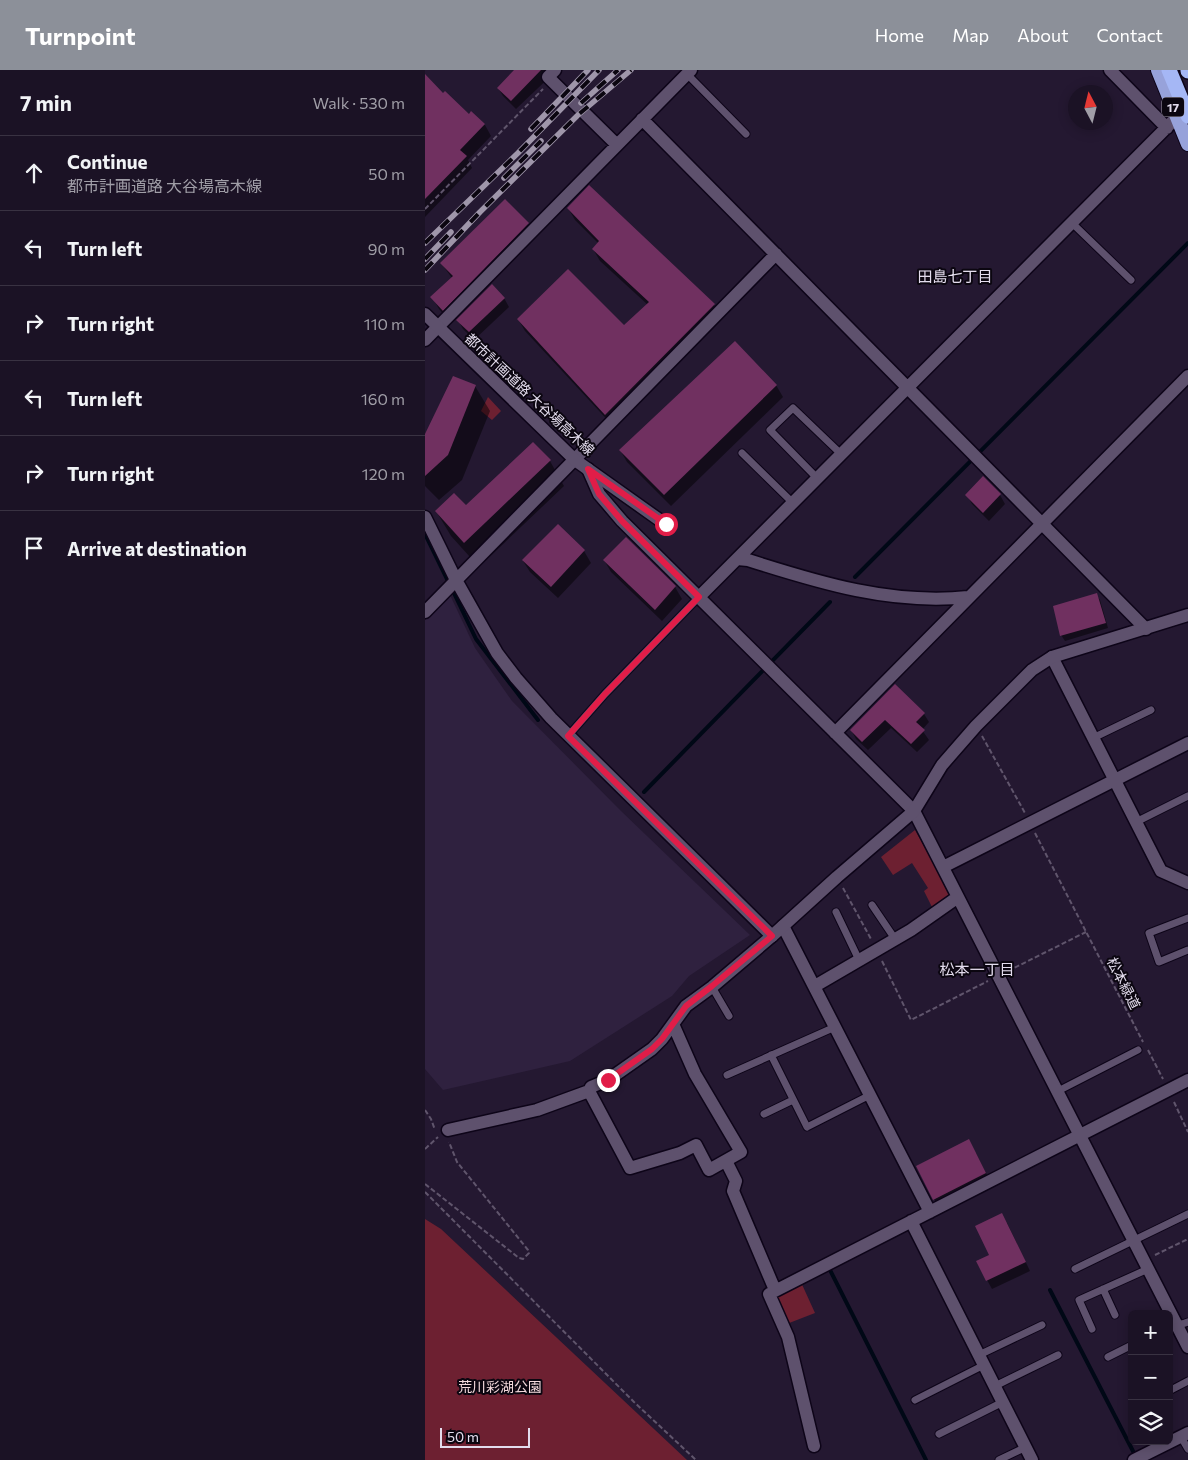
<!DOCTYPE html>
<meta charset="utf-8">
<style>
body{margin:0;font-family:Commissioner,"Noto Sans JP",sans-serif;background:#282032;color:#f1f3f6}
.controls{position:absolute;right:15px;bottom:15px;display:grid;overflow:hidden;border-radius:8px;box-shadow:0 2px 12px #0003}
.controls button{width:45px;height:45px;display:grid;place-items:center;padding:0;border:0;border-bottom:1px solid #393242;background:#1b1225;color:#f1f3f6;font:25px sans-serif}
.compass{position:absolute;left:643px;top:15px;width:45px;height:45px;border-radius:50%;background:#1b1225;box-shadow:0 2px 12px #0003;rotate:353deg}
.scale{position:absolute;left:15px;bottom:12px;width:90px;box-sizing:border-box;padding-left:5px;border:2px solid #e3dced;border-top:0;font-size:14px;line-height:18px;white-space:nowrap;color:#e3dced;-webkit-text-stroke:4px #0b0610;paint-order:stroke}
.stop{position:absolute;width:15px;height:15px;margin:-11px;border:4px solid #e11d48;border-radius:50%;background:#fff}
.stop.end{background:#e11d48;border-color:#fff;box-shadow:0 1px 5px #0008}
.list{margin:0;padding:0;list-style:none}
h2{display:flex;justify-content:space-between;align-items:center;height:65px;margin:0;padding:0 20px;font-size:21px}
h2 small{font-size:16px;font-weight:400;color:#a09ea7}
.list li{display:grid;grid-template-columns:32px 1fr auto;gap:15px;align-items:center;box-sizing:border-box;height:75px;padding:0 20px;border-top:1px solid #393242}
.list b{display:block;font-size:19px;white-space:nowrap}
.list p{margin:0;font-size:16px;white-space:nowrap;color:#a09ea7}
.list em{font-size:16px;font-style:normal;color:#a09ea7}
.icon{flex:none;width:28px;height:28px;fill:none;stroke:currentColor;stroke-width:2;stroke-linecap:round;stroke-linejoin:round}
.map{position:relative;flex:none;width:763px;height:1390px;overflow:hidden}
header{display:flex;align-items:center;gap:30px;box-sizing:border-box;height:70px;padding:0 25px;background:#8c9099;color:#fff}
header strong{font-size:24px}
nav{display:flex;gap:28px;margin-inline-start:auto;font-size:18px}
main{display:flex}
aside{flex:1;background:#1b1225}
.map>svg:first-child{display:block}
.built{fill:#2f213f}
.green{fill:#6d2031}
.shadow{fill:#0007}
.lines{fill:none;stroke-linecap:round;stroke-linejoin:round}
.stream{stroke:#000816;stroke-width:4}
.building{fill:#703060}
.service-casing{stroke:#0d0418;stroke-width:9}
.minor-casing{stroke:#0d0418;stroke-width:15}
.tertiary-casing{stroke:#0d0418;stroke-width:15}
.trunk-casing{stroke:#0d0418;stroke-width:16}
.motorway-casing{stroke:#0d0418;stroke-width:18}
.path{stroke:#60556c;stroke-width:2;stroke-dasharray:5 2.5;stroke-linecap:butt}
.service{stroke:#5e516d;stroke-width:7}
.minor{stroke:#5e516d;stroke-width:12}
.tertiary{stroke:#5e516d;stroke-width:12}
.trunk{stroke:#97a2da;stroke-width:14}
.motorway{stroke:#a5b7f5;stroke-width:15}
.rail-casing{stroke:#9f96aa;stroke-width:5.5}
.rail{stroke:#0b0610;stroke-width:4;stroke-dasharray:11;stroke-linecap:butt}
.route{stroke:#e11d48;stroke-width:6}
.labels{text-anchor:middle;dominant-baseline:central;stroke-width:4;stroke-linejoin:round;paint-order:stroke}
.shield{fill:#0b0610;stroke:#a29cab;stroke-width:1}
.shield-label{font-size:12px;font-weight:bold;fill:#e3dced}
.street-label{font-size:14px;fill:#e3dced;stroke:#0b0610}
.park-label{font-size:14px;fill:#f3d9dc;stroke:#0b0610}
.neighbourhood-label{font-size:15px;fill:#e3dced;stroke:#0b0610}
</style>
<header>
<strong>Turnpoint</strong>
<nav><a>Home</a><a>Map</a><a>About</a><a>Contact</a></nav>
</header>
<main>
<aside>
<h2>7 min<small>Walk · 530 m</small></h2>
<ul class="list">
<li><svg class="icon" aria-label="ahead" viewBox="0 0 24 24"><path d="M12 20V5M6 11l6-6 6 6"/></svg><div><b>Continue</b><p>都市計画道路 大谷場高木線</p></div><em>50 m</em></li>
<li><svg class="icon" aria-label="left" viewBox="0 0 24 24"><path d="M17 20v-9H6M10 6l-5 5 5 5"/></svg><div><b>Turn left</b></div><em>90 m</em></li>
<li><svg class="icon" aria-label="right" viewBox="0 0 24 24"><path d="M7 20v-9h11M14 6l5 5-5 5"/></svg><div><b>Turn right</b></div><em>110 m</em></li>
<li><svg class="icon" aria-label="left" viewBox="0 0 24 24"><path d="M17 20v-9H6M10 6l-5 5 5 5"/></svg><div><b>Turn left</b></div><em>160 m</em></li>
<li><svg class="icon" aria-label="right" viewBox="0 0 24 24"><path d="M7 20v-9h11M14 6l5 5-5 5"/></svg><div><b>Turn right</b></div><em>120 m</em></li>
<li><svg class="icon" aria-label="arrive" viewBox="0 0 24 24"><path d="M6 21V4h12l-3 4 3 4H6"/></svg><div><b>Arrive at destination</b></div></li>
</ul>
</aside>
<div class="map">
<svg width="763" height="1390" viewBox="0 0 763 1390">
<rect width="100%" height="100%" fill="#241831"/>
<path class="built" d="M25,525L50,578L87,631L196,741L325,865L264,906L247,926L145,991L18,1020L0,999V550Z"/>
<path class="green" d="M63,327L76,341L67,350L56,341Z
M490,760L524,820L525,826L507,837L499,821L503,818L487,793L468,805L456,787Z
M0,1149L16,1159L262,1390H0Z
M375,1210L390,1243L359,1255L346,1225Z"/>
<path class="shadow" d="M91,0H132L91,39L78,26L73,18Z
M0,5L18,25L44,46L46,43L60,55L66,66L43,90L47,98L0,147Z
M164,117L289,235L296,247L188,356L100,261L93,249L199,257L223,235L175,191L168,179L173,173L150,150L143,138Z
M103,154L110,166L25,252L14,239L7,227L27,208L16,193Z
M79,228L84,237L49,270L38,259L33,250Z
M351,315L358,327L246,436L202,392L195,380Z
M50,316L65,341L37,410L14,430L0,416V366Z
M108,374L125,391L139,416L54,497L26,466L11,441L41,437Z
M558,408L575,425L580,434L564,451L547,434L542,425Z
M133,455L159,481L166,493L133,528L105,502L98,491Z
M201,469L250,517L257,529L237,551L186,502L179,490Z
M671,525L675,530L683,558L640,571L636,565Z
M470,616L499,644L504,652L497,660L504,670L492,682L466,658L443,680L431,669L426,660Z
M551,1083L567,1115L516,1141L509,1129Z
M582,1153L605,1201L567,1219L562,1210L565,1186Z"/>
<g class="lines">
<path class="stream" d="M0,464L24,513
M430,507L763,173
M27,519L51,569L113,650
M219,722L405,532
M404,1198L501,1390
M625,1220L711,1387"/>
</g>
<path class="building" d="M89,0H116L86,31L72,18Z
M0,4L18,23L20,21L44,44L46,41L60,54L35,80L42,86L0,129Z
M164,115L290,234L180,345L92,249L143,199L199,255L224,232L167,179L174,171L142,138Z
M80,129L104,153L18,241L5,227L28,206L15,193Z
M67,214L80,228L44,262L31,250Z
M310,271L352,315L239,425L194,380Z
M28,306L51,315L23,385L0,406V364Z
M108,372L126,390L39,473L10,441L29,423L41,435Z
M558,406L576,424L558,443L540,425Z
M133,454L160,480L126,517L97,490Z
M201,467L251,516L230,540L178,490Z
M672,523L681,553L635,566L628,536Z
M470,614L500,643L491,652L500,660L486,674L460,650L437,672L425,660Z
M544,1069L561,1103L508,1130L491,1096Z
M577,1143L601,1192L561,1211L551,1191L564,1185L550,1156Z"/>
<g class="lines">
<defs>
<path id="service" d="M262,4L321,64
M647,153L706,210
M317,383L368,433
M392,408L345,360L368,338L416,384
M143,666L180,624L274,527
M668,668L726,640
M711,752L763,726
M447,835L470,869
M411,842L434,890
M763,848L724,863L734,892L763,880
M287,917L304,946
M346,985L382,1057L445,1025
M302,1005L410,957
M633,1021L713,980
M339,1044L368,1030
M650,1199L763,1144
M678,1219L690,1245
M744,1257C751,1254 757,1255 763,1252
M667,1259L654,1230L723,1199
M554,1285L617,1255
M683,1287L707,1275
M570,1316L633,1285
M744,1321L763,1311
M490,1330L559,1295
M514,1364L578,1332
M756,1367L763,1379
M574,1390L601,1377"/>
<path id="minor" d="M130,0L123,7L192,75
M685,0L742,58
M217,49L721,559
M0,270L266,0
M163,399L174,424L197,451L489,741L763,1277
M0,447L31,510L72,583L91,608L126,648L347,866L287,917L261,936L237,969L227,979L183,1010L166,1017L164,1021L112,1040L23,1060
M312,489L323,490C395,513 467,535 543,527
M274,527L752,47
M0,542L351,184
M627,587L736,801L763,813
M410,663L763,306
M518,797L763,673
M358,856L505,1142
M390,916L486,860L533,827
M164,1021L205,1098L255,1083L271,1075L284,1100L316,1082L270,1004L248,954
M301,1091L311,1111L308,1121L350,1220
M486,1151L607,1390
M389,1376L363,1267L344,1224L763,1010
M709,1390L763,1363"/>
<path id="tertiary" d="M0,244L150,390L243,456
M347,866L412,807L489,741L517,695L551,656L607,600L627,587L763,545"/>
<path id="trunk" d="M733,0L763,74"/>
<path id="motorway" d="M744,0L763,46
M763,0V1"/>
</defs>
<use href="#service" class="service-casing"/>
<use href="#minor" class="minor-casing"/>
<use href="#tertiary" class="tertiary-casing"/>
<use href="#trunk" class="trunk-casing"/>
<use href="#motorway" class="motorway-casing"/>
<path class="path" d="M0,139L118,19
M557,666L600,743
M610,763L718,972
M418,818L446,869
M457,891L486,950L563,911
M583,901L661,862
M723,980L738,1009
M749,1032L763,1062
M0,1040L6,1049L10,1060
M0,1079L13,1067
M0,1114L94,1188L98,1189L104,1183L103,1180L32,1092L24,1072
M0,1122L209,1332L271,1390
M730,1185L763,1169"/>
<use href="#service" class="service"/>
<use href="#minor" class="minor"/>
<use href="#tertiary" class="tertiary"/>
<use href="#trunk" class="trunk"/>
<use href="#motorway" class="motorway"/>
<defs>
<path id="rail" d="M156,33L193,0
M106,59L163,0
M79,108L116,71
M0,173L93,83L174,0
M0,189L26,162
M0,200L55,142L153,45L206,0"/>
</defs>
<use href="#rail" class="rail-casing"/>
<use href="#rail" class="rail"/>
</g>
<g class="lines">
<path class="route" d="M183,1010L227,979L237,969L261,936L287,916L347,866L143,666L180,624L274,527L197,451L174,424L163,399L241,454"/>
</g>
<g class="labels">
<rect class="shield" x="737" y="27.5" width="22" height="19" rx="4"/>
<g class="shield-label">
<text x="748" y="37">17</text>
</g>
<g class="street-label">
<text transform="translate(105 324) rotate(43)">都市計画道路 大谷場高木線</text>
<text transform="translate(699 913) rotate(63)">松本緑道</text>
</g>
<g class="park-label">
<text x="75" y="1316">荒川彩湖公園</text>
</g>
<g class="neighbourhood-label">
<text x="530" y="206">田島七丁目</text>
<text x="552" y="899">松本一丁目</text>
</g>
</g>
</svg>
<div class="controls">
<button>+</button>
<button>−</button>
<button><svg class="icon" aria-label="layers" viewBox="0 0 24 24"><path d="M12 4l9 5-9 5-9-5zM3 14l9 5 9-5"/></svg></button>
</div>
<svg class="compass" viewBox="-18 -18 36 36"><path d="M0-13l5 13h-10z" fill="#e53935"/><path d="M0 13l5-13h-10z" fill="#a09ea7"/></svg>
<div class="scale">50 m</div>
<div class="stop" style="left:241px;top:454px"></div>
<div class="stop end" style="left:183px;top:1010px"></div>
</div>
</main>
